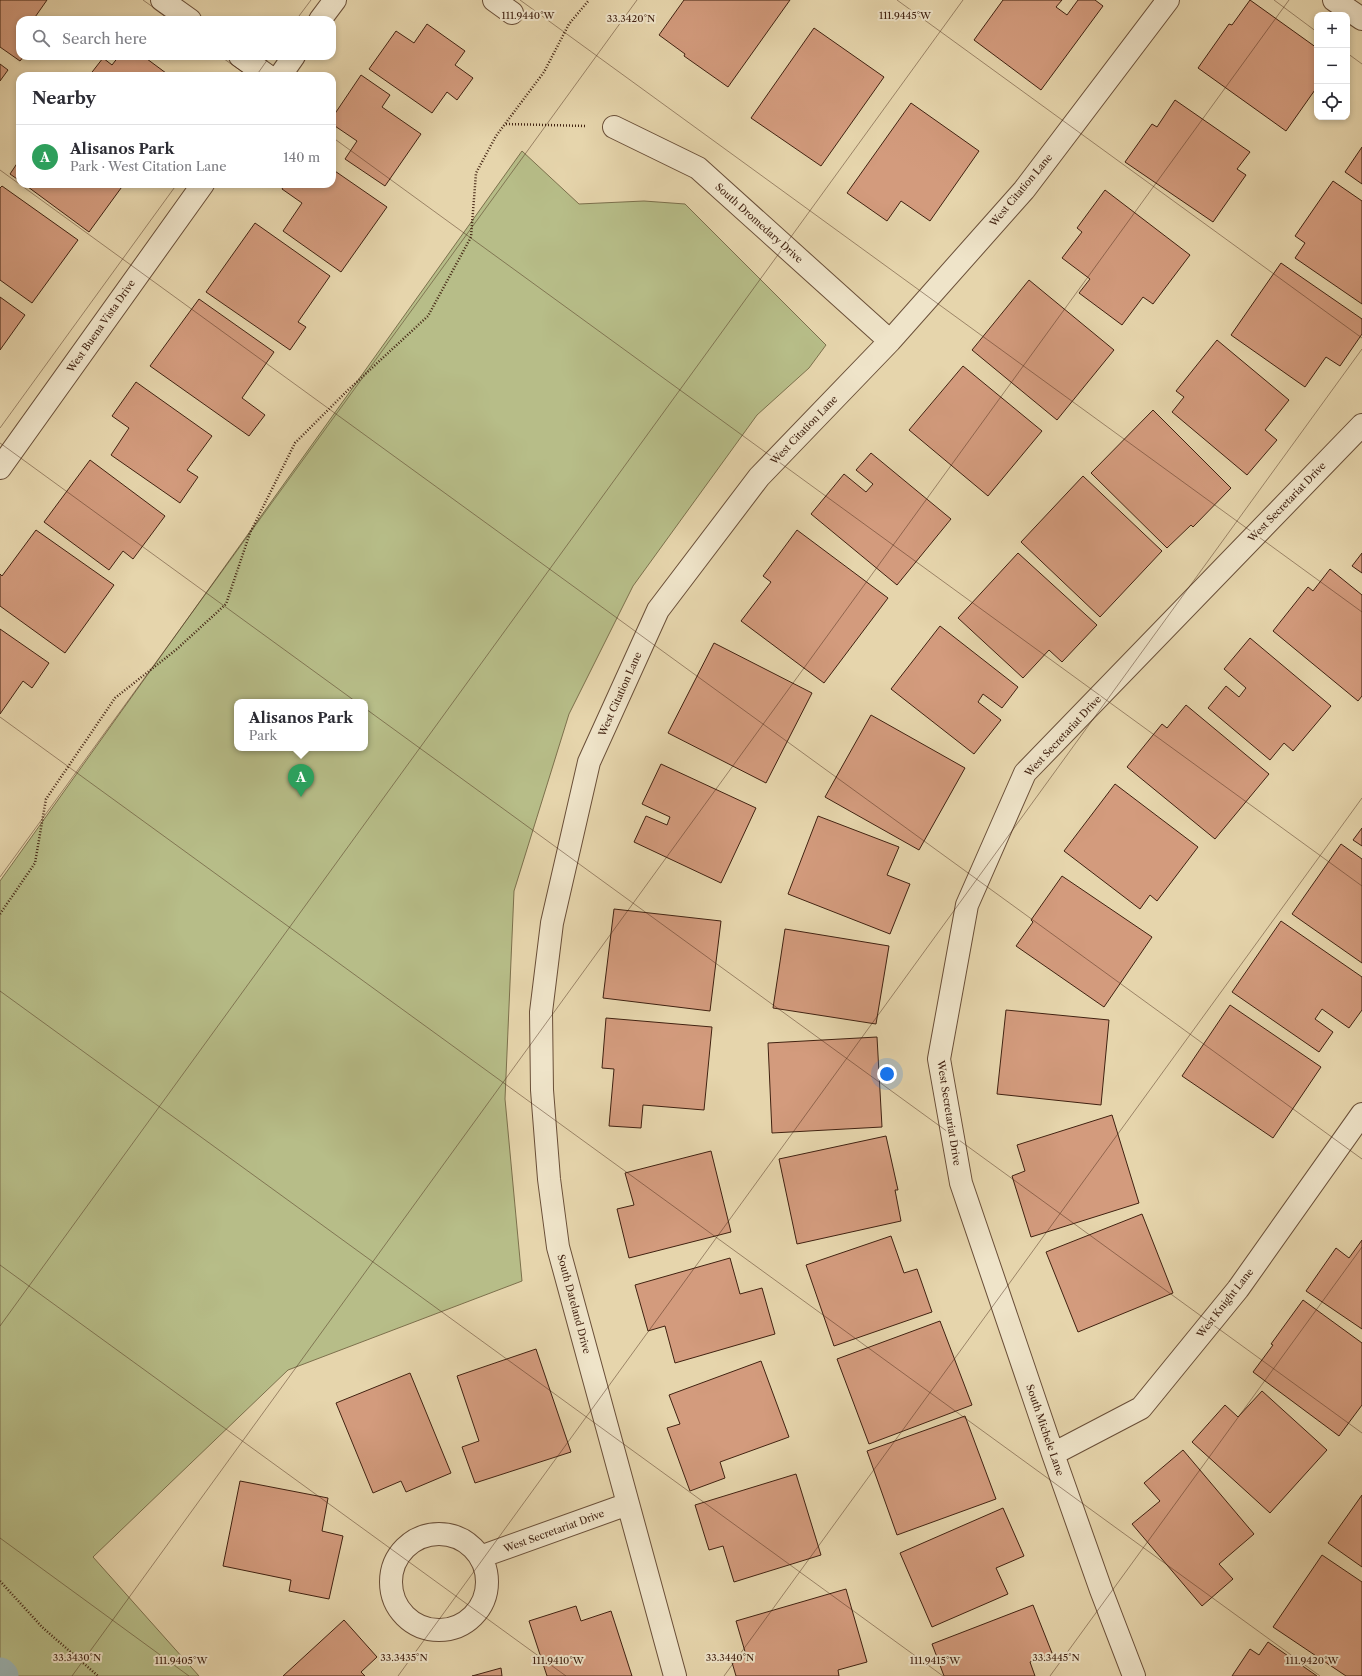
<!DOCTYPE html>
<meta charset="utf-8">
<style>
body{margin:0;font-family:"Libre Caslon Text",serif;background:#f7f7f7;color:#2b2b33}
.controls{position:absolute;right:12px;top:12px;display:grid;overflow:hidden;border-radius:8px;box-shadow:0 2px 6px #0003}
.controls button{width:36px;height:36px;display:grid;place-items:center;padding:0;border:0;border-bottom:1px solid #e1e1e2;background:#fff;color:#2b2b33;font:20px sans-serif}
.you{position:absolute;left:887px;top:1074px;width:14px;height:14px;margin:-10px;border:3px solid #fff;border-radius:50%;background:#1a73e8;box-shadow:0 0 0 6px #1a73e833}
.badge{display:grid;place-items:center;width:26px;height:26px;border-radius:50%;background:#0b8043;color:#fff;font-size:13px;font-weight:700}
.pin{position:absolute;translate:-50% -33px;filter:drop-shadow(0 1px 2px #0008)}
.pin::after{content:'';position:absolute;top:21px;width:14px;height:12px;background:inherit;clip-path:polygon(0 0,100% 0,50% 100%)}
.popup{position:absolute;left:234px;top:699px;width:134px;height:52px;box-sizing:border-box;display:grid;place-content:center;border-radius:8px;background:#fff;filter:drop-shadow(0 1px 3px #0005);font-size:13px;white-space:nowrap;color:#7c7c81}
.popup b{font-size:15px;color:#2b2b33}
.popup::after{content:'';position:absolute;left:50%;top:100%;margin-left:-8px;border:8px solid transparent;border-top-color:#fff}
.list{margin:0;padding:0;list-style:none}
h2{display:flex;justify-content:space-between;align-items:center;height:52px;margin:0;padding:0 16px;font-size:17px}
h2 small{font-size:13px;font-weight:400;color:#7c7c81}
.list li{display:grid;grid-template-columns:26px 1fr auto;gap:12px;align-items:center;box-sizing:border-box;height:64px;padding:0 16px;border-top:1px solid #e1e1e2}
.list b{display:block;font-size:15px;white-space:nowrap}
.list p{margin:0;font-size:13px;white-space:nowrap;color:#7c7c81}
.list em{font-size:13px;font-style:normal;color:#7c7c81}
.icon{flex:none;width:22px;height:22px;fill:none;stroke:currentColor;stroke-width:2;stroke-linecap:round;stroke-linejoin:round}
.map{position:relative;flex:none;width:1362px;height:1676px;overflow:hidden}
.search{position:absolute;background:#fff;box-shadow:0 2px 6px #0003;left:16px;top:16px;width:320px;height:44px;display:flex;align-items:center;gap:10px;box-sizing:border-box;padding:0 14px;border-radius:12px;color:#7c7c81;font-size:15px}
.panel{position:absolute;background:#fff;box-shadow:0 2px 6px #0003;left:16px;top:72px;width:320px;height:116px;border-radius:12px}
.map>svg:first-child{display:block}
.green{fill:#b7bd88;stroke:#7c704c;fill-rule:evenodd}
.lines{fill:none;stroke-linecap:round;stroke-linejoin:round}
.canal{stroke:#9cb6b6;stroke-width:33}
.building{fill:#d39b7d;stroke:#412211}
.minor-casing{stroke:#6a4f38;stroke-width:24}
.path{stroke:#412211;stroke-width:2.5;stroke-dasharray:1 2;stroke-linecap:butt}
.minor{stroke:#efe4c9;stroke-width:22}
.ticks{fill:none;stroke:#412211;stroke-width:1;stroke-opacity:0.45}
.labels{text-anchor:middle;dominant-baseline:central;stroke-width:4;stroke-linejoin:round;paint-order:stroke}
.street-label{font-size:10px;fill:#412211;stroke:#efe4c9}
.ticks-label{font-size:10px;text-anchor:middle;fill:#412211;stroke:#efe4c9;stroke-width:4;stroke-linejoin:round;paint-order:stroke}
</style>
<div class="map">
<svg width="1362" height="1676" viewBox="0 0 1362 1676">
<rect width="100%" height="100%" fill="#e6d5ac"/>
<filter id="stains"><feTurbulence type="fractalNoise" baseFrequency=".005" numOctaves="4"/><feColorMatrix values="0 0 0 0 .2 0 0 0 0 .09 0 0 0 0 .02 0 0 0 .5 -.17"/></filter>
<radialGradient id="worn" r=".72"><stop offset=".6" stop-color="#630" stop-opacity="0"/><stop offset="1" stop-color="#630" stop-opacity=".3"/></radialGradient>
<path class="green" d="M522,151L579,204L644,201L685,204L826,345L809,368L757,415L633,586L569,714L514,891L505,1099L522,1281L288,1370L93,1557L199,1676H0V881ZM237,702H365V748H237Z"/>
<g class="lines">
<path class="canal" d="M0,1674L2,1676"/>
</g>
<path class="building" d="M0,0H47L33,20H20V56H24L20,61L0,47Z
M684,0H790L728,87L684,56L685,54L659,35Z
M1003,0H1062L1056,7L1067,15L1078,0H1095L1103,6L1041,90L974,40Z
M1250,0L1317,48V87L1286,131L1198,68L1229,24L1232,25Z
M427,24L465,51L455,65L473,78L457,100L447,92L432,113L369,69L396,31L414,43Z
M814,28L884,77L821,166L751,118Z
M119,56H143L170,76H89L103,58L112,65Z
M0,64L8,70L0,81Z
M361,75L390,95L382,107L421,134L385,186L345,159L357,141L332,124V118Z
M1175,100L1250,152L1237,169L1246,175L1213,222L1125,162L1152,124L1157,127Z
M911,103L979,151L930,221L901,201L887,221L847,193Z
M1362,147V184L1345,172Z
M20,159V181L10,174Z
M332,169L387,207L341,272L283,231L302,203L282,189L285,184H332Z
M1333,181L1362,201V304L1295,258L1305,243L1295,236Z
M24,184H124L89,232Z
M2,186L78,240L32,303L0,280V188Z
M1105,190L1190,255L1153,304L1143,297L1122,325L1079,293L1090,279L1062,258L1082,232L1077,228Z
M255,223L330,276L298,322L306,327L290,350L206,292Z
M1281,263L1362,319V334L1340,366L1326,357L1305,387L1231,335Z
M1029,280L1114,350L1057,420L972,350Z
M0,297L25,315L0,350Z
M199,299L274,352L242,398L265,415L249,436L150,366Z
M1217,340L1289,400L1265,430L1277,440L1247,475L1172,412L1184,397L1176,391Z
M963,366L1042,431L988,496L909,430Z
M136,382L212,436L187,470L198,477L180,503L111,455L129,428L112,416Z
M1153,410L1231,488L1193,527L1191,525L1167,548L1091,473Z
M871,453L951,519L897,585L811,514L844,474L866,492L873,484L856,470Z
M90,460L165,516L133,559L123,551L109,570L44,522Z
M1083,476L1162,551L1100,617L1021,542Z
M36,530L114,585L65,653L0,606V574L2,576Z
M797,530L888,598L824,683L741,621L771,582L763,576Z
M1018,553L1097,625L1062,662L1049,650L1023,678L958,618Z
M1362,553V573L1352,566Z
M1330,569L1362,595V696L1358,701L1273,631L1308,587L1313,591Z
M940,626L1018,687L1002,708L983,694L978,702L1001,720L974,754L891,689Z
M0,629L49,663L32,688L23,681L0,714Z
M1250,638L1331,706L1293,751L1284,743L1270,760L1208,708L1226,686L1239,697L1246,688L1224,669Z
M714,643L812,693L766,783L668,733Z
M1186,705L1269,774L1215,839L1127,767L1162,724L1167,728Z
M871,715L965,768L919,850L825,797Z
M661,764L756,808L721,883L634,842L646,816L667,825L670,817L642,804Z
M1115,784L1198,847L1157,901L1150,895L1140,909L1064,851Z
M818,816L899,847L887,875L910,884L890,934L788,894Z
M1362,828V846L1353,840Z
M1341,844L1362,859V963L1292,914Z
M1062,876L1152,937L1104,1007L1016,946L1033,922L1031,920Z
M614,909L721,921L710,1011L603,998Z
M1281,921L1362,977V1010L1349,1028L1322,1009L1315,1019L1333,1032L1319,1052L1232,992Z
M785,929L889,946L876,1024L773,1008Z
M1230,1005L1321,1067L1273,1138L1182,1076Z
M1006,1010L1109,1020L1101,1105L997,1094Z
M606,1018L712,1027L704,1110L643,1105L641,1128L609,1126L614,1069L602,1068Z
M877,1037L882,1127L772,1133L768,1043Z
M1112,1115L1139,1203L1031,1237L1012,1176L1025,1171L1017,1145Z
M886,1136L898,1190H895L901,1221L797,1244L779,1159Z
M711,1151L731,1232L629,1258L617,1209L634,1205L625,1173Z
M1142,1214L1173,1293L1078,1332L1046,1252Z
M891,1236L904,1273L917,1269L932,1312L834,1346L806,1265Z
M1362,1240V1329L1306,1291L1336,1248L1349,1258Z
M730,1258L740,1294L762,1288L775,1334L675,1363L665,1326L648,1331L635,1285Z
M1303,1300L1362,1343V1405L1339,1436L1253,1372L1273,1345L1271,1344Z
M940,1321L972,1405L869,1444L837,1359Z
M536,1349L571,1452L475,1483L462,1447L479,1441L457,1376Z
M761,1361L789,1437L720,1462L725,1478L690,1491L667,1428L680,1424L669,1395Z
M410,1373L451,1473L406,1492L401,1481L373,1493L336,1403Z
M1262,1391L1327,1450L1270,1513L1192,1442L1225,1405L1238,1417Z
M965,1416L996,1499L897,1535L867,1451Z
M1183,1450L1254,1534L1219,1564L1233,1579L1202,1606L1132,1524L1160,1501L1144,1483Z
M796,1474L821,1555L734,1582L723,1546L709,1550L695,1505Z
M240,1481L328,1498L322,1531L343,1536L329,1599L289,1591L291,1580L223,1566Z
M1362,1495V1567L1328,1543Z
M1003,1508L1024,1556L996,1568L1008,1594L932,1627L900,1553Z
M1322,1555L1362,1582V1676H1346L1273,1627Z
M846,1589L867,1662L838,1670L839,1676H736L731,1659L746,1655L736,1621Z
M1033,1605L1052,1653L1030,1662L1035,1676H944L932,1644Z
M576,1606L581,1621L611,1611L632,1676H547L529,1621Z
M344,1620L377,1657L361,1672L365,1676H283Z
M1268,1642L1317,1676H1232L1250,1649L1259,1655Z
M501,1668L502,1676H472Z"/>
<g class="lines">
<defs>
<path id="minor" d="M162,0L190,20
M494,0L512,13
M1334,0L1362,19
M320,20L335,0
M240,56L268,76
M280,76L294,56
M614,127L698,168L890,341
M0,468L203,184
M1053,1454L1141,1408L1238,1289L1362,1114
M391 1582a48 48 0 1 1 96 0a48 48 0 1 1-96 0Z
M480,1557L628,1504
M675,1676L558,1247L549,1179L542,1090L541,1012L552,923L589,762L658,610L759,477L890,341L1024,190L1168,0
M1134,1676L1101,1590L1053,1454L961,1183L939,1059L967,905L1025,773L1362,425"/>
</defs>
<use href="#minor" class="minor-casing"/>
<path class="path" d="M506,124L587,126
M0,914L35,863L46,799L115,698L177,649L226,604L250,533L295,443L347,391L428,316L471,237L476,173L496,136L544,72L569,24L589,0
M0,1581L42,1627L98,1676"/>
<use href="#minor" class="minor"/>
</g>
<path class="ticks" d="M143,0L171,20M520,0L1362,612M897,0L1362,338M1274,0L1317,32M296,20L311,0M1347,53L1362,64M220,56L248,76M256,76L270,56M332,137L1362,886M0,170L1362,1159M0,428L177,184M0,443L1362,1433M0,717L1320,1676M0,877L637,0M0,991L943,1676M0,1265L566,1676M0,1326L963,0M0,1538L189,1676M72,1676L1289,0M398,1676L1362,349M724,1676L1362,798M1050,1676L1362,1247"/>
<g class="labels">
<g class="street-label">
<text transform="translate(1021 190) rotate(-50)">West Citation Lane</text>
<text transform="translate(759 223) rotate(42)">South Dromedary Drive</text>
<text transform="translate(101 326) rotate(-55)">West Buena Vista Drive</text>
<text transform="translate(804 430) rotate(-46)">West Citation Lane</text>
<text transform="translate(1287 502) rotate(-46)">West Secretariat Drive</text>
<text transform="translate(620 694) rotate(-66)">West Citation Lane</text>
<text transform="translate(1063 736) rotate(-47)">West Secretariat Drive</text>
<text transform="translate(949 1113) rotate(81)">West Secretariat Drive</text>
<text transform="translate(1225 1303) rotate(-52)">West Knight Lane</text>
<text transform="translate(574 1304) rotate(75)">South Dateland Drive</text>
<text transform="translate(1045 1430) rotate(71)">South Michele Lane</text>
<text transform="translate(554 1531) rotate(-20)">West Secretariat Drive</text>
</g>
</g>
<g class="ticks-label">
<text x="528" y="19">111.9440°W</text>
<text x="905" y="19">111.9445°W</text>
<text x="631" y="22">33.3420°N</text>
<text x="77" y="1661">33.3430°N</text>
<text x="404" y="1661">33.3435°N</text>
<text x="730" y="1661">33.3440°N</text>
<text x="1056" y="1661">33.3445°N</text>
<text x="181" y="1664">111.9405°W</text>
<text x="558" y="1664">111.9410°W</text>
<text x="935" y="1664">111.9415°W</text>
<text x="1312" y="1664">111.9420°W</text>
</g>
<rect width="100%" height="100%" filter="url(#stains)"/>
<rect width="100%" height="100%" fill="url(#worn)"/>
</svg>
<div class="controls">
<button>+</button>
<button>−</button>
<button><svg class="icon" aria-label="locate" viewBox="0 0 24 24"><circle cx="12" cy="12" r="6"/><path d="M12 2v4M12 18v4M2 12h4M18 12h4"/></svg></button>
</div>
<div class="you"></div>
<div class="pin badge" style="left:301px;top:797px;background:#2e9e5b">A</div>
<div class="popup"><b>Alisanos Park</b>Park</div>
<div class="search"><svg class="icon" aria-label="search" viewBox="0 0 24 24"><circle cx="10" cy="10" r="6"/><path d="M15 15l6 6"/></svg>Search here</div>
<section class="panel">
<h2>Nearby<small></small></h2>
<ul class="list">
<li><span class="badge" style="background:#2e9e5b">A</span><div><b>Alisanos Park</b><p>Park · West Citation Lane</p></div><em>140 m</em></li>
</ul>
</section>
</div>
